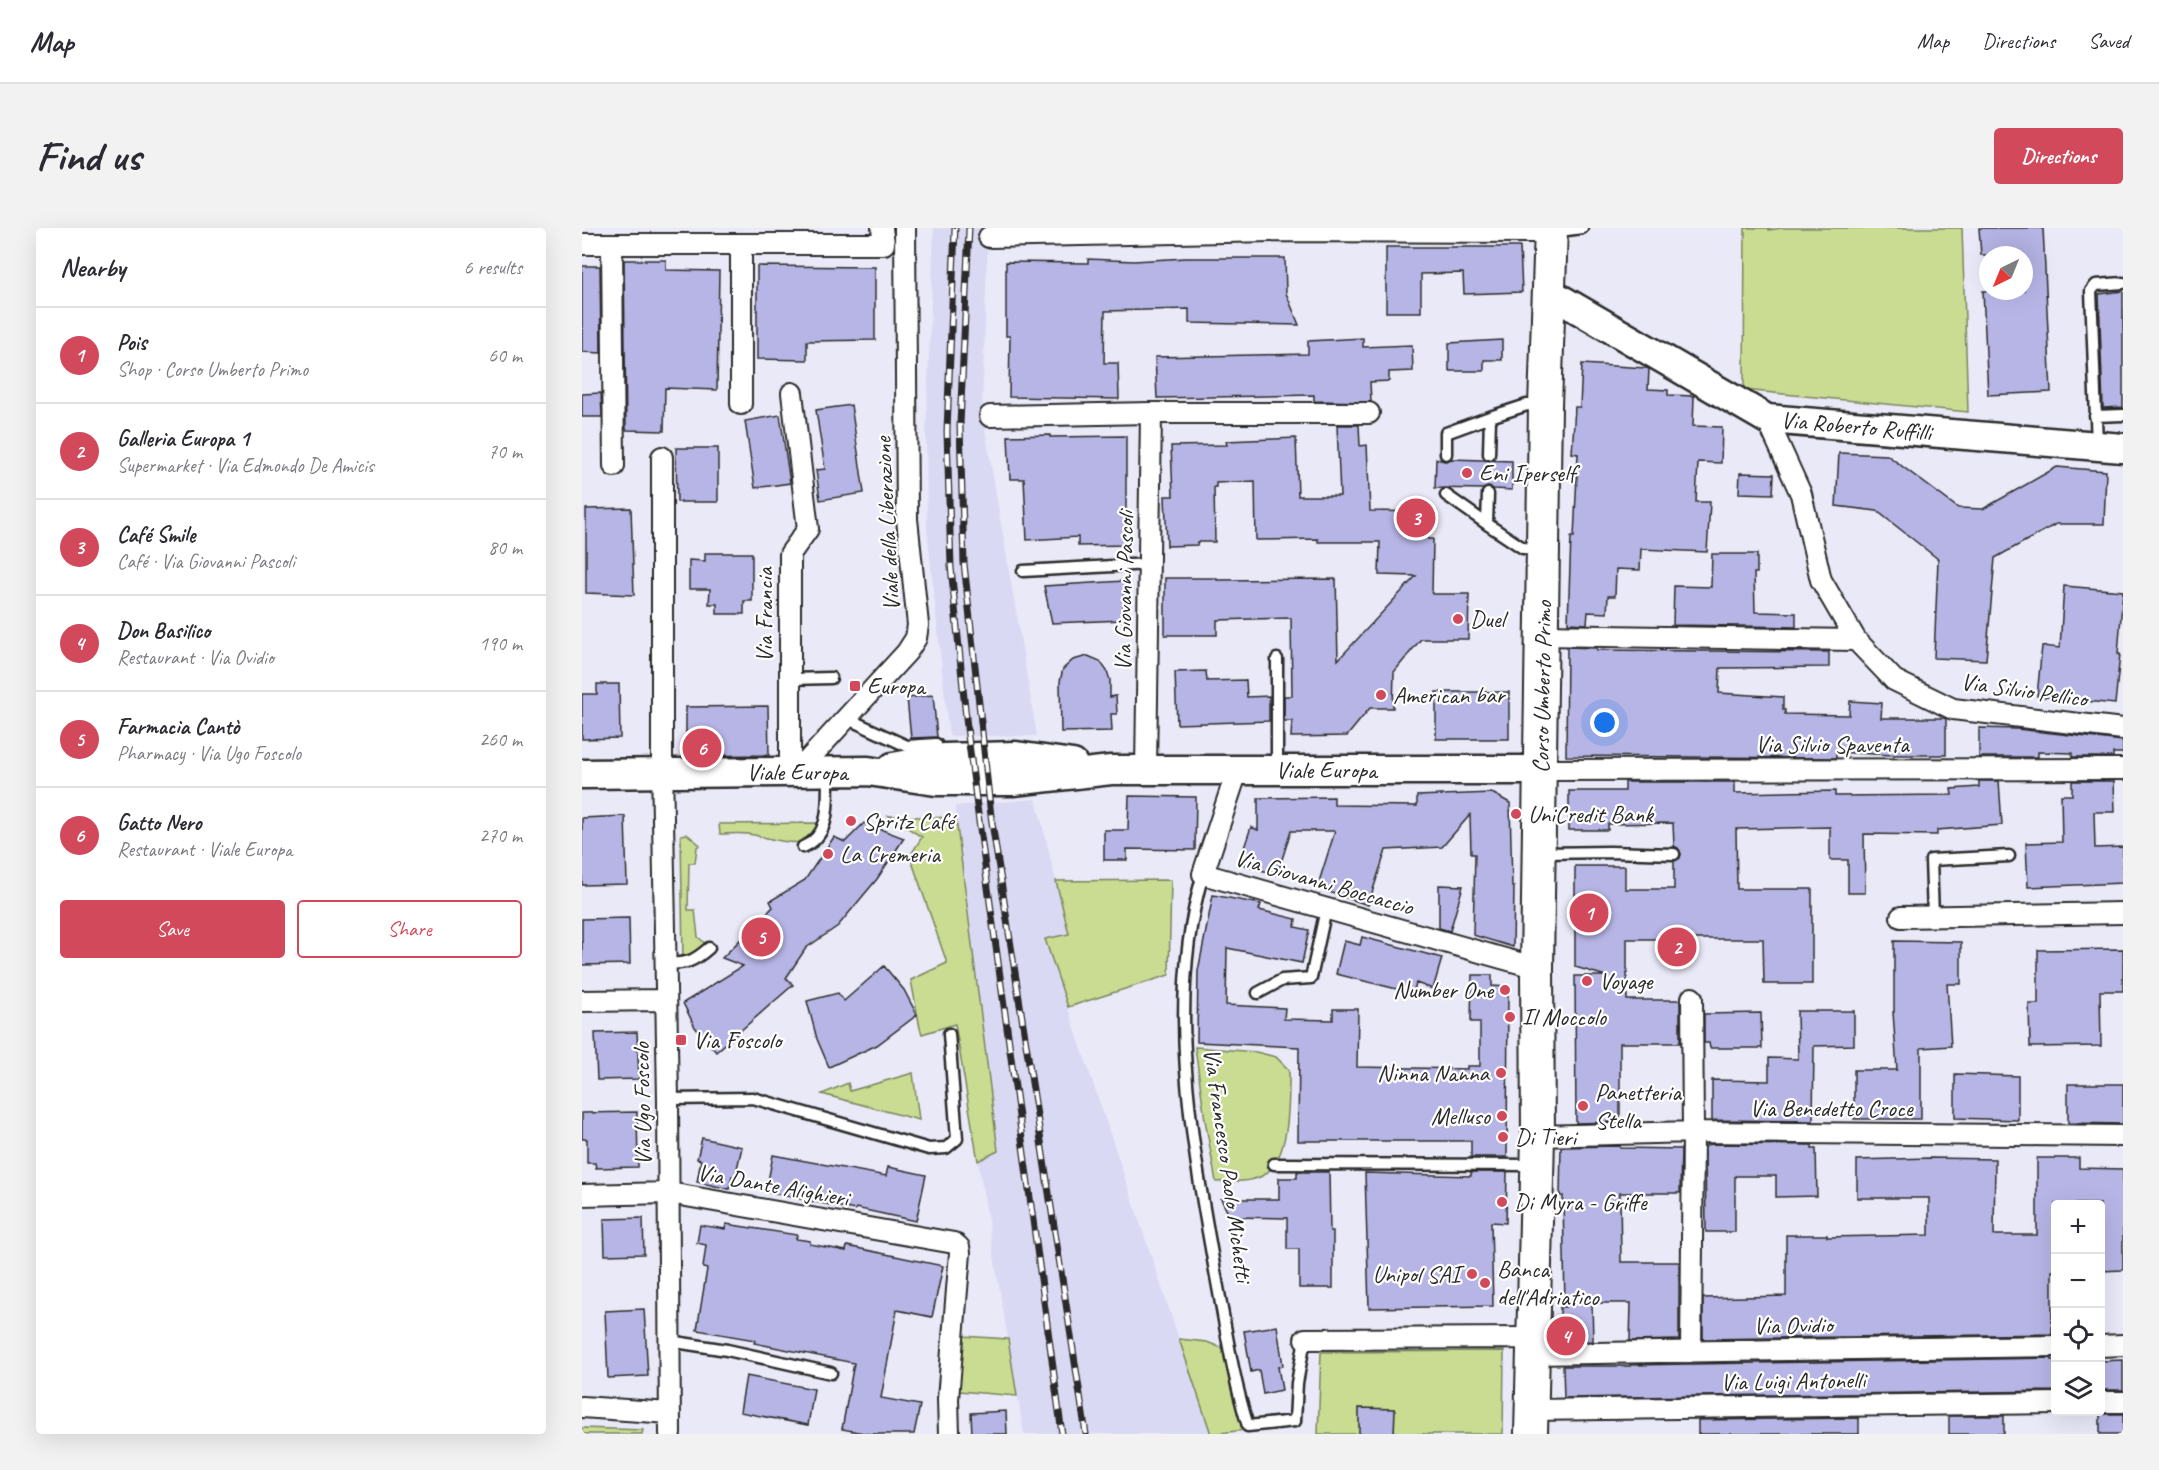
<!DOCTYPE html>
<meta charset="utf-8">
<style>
body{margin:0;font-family:Caveat,sans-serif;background:#f2f2f3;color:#2b2b33}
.controls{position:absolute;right:18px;bottom:18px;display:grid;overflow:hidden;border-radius:6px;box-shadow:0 6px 24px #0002}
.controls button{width:54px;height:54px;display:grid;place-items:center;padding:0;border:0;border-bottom:2px solid #e1e1e2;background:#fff;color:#2b2b33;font:30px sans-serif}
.compass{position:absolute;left:1397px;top:18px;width:54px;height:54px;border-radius:50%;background:#fff;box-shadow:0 6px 24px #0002;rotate:223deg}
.you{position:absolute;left:1023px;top:495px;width:21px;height:21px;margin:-15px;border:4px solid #fff;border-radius:50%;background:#1a73e8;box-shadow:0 0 0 9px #1a73e833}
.badge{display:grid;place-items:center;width:39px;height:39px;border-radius:50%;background:#d1495b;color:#fff;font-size:20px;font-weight:700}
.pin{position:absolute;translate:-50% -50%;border:3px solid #fff;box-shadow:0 2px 6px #0006}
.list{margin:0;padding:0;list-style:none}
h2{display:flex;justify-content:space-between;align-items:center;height:78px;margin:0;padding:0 24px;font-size:26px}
h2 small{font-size:20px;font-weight:400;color:#7c7c81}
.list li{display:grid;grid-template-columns:39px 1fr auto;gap:18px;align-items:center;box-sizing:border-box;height:96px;padding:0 24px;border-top:2px solid #e1e1e2}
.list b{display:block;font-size:22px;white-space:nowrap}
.list p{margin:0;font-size:20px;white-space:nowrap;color:#7c7c81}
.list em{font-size:20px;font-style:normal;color:#7c7c81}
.actions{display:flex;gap:12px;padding:18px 24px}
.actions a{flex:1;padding:14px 0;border:2px solid #d1495b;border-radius:6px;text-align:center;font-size:21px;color:#d1495b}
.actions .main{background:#d1495b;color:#fff}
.icon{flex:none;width:33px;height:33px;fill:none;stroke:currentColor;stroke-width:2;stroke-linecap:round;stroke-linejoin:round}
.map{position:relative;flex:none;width:1541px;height:1206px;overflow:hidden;border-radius:6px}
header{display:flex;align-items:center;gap:36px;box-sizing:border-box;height:84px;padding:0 30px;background:#fff;border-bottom:2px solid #e1e1e2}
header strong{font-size:28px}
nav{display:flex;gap:33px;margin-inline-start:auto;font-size:21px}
.intro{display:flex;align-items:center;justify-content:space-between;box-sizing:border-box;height:144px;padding:0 36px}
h1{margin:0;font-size:42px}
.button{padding:15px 27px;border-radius:6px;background:#d1495b;color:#fff;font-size:21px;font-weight:700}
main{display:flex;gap:36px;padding:0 36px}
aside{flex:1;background:#fff;border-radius:6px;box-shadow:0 6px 24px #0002}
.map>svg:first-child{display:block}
.built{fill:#dad9f3}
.green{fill:#c9dc91;stroke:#7a845e;stroke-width:1.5}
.building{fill:#b6b5e6;stroke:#2b2b2b;stroke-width:1.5}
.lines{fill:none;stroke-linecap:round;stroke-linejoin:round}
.lane-casing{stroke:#2b2b2b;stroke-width:15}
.street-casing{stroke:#2b2b2b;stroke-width:24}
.secondary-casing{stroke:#2b2b2b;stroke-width:33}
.primary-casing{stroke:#2b2b2b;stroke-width:36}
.lane{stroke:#fff;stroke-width:10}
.street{stroke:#fff;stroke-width:20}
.secondary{stroke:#fff;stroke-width:28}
.primary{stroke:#fff;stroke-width:32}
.rail-casing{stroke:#2b2b2b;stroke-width:7}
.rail{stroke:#fff;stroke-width:4.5;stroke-dasharray:14;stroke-linecap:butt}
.poi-dot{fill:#d1495b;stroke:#fff;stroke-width:2}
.labels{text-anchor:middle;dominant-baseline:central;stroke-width:4.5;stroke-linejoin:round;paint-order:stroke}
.street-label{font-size:24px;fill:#2b2b2b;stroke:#fff}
.poi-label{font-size:24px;fill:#2b2b2b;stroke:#fff;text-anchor:start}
</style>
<header>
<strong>Map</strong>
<nav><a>Map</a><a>Directions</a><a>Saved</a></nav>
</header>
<div class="intro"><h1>Find us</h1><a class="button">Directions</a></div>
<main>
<aside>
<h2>Nearby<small>6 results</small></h2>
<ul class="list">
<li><span class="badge">1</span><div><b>Pois</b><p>Shop · Corso Umberto Primo</p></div><em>60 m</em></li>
<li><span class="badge">2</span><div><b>Galleria Europa 1</b><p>Supermarket · Via Edmondo De Amicis</p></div><em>70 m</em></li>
<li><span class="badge">3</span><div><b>Café Smile</b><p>Café · Via Giovanni Pascoli</p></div><em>80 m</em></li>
<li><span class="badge">4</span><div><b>Don Basilico</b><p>Restaurant · Via Ovidio</p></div><em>190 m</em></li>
<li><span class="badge">5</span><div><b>Farmacia Cantò</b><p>Pharmacy · Via Ugo Foscolo</p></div><em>260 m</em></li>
<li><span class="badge">6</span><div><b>Gatto Nero</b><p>Restaurant · Viale Europa</p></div><em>270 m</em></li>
</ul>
<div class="actions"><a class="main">Save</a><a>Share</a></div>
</aside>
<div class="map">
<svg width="1541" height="1206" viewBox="0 0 1541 1206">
<rect width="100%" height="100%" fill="#e9e9f8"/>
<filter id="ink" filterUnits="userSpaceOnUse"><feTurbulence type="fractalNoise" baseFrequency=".0167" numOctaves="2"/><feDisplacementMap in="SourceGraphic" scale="12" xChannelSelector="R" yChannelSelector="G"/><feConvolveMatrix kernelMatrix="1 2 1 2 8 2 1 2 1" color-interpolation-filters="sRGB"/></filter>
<g filter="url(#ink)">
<path class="built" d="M352,0H406L400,183L455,508H367L345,301L344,206Z
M454,571L487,706L463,712L629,1206H442L396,933L416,923L373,578Z"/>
<path class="green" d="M1163,0H1187V2L1200,0H1380L1386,184L1162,162Z
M307,588L374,590L416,923L396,933L373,796L340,806L338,800L329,752L365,735L328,628L340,609Z
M235,595C233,630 186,608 166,606C157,605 147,606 138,606L137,596Z
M105,606L118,617L115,619L113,635H107L106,682H113L116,709L124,716L116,724L101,732L99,607Z
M589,652L587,747L486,779L463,711L487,706L474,653Z
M613,819L674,824L694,829L707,842C707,871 709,933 680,948C666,955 649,953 634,954L623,892Z
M331,845L337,892L240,866L266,855L268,863Z
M380,1108L426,1111L435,1168L377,1163Z
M597,1111L625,1114L645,1122L650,1161L663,1202L629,1206Z
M922,1123L921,1206H736L739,1124Z
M0,1200L61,1202L60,1206H0Z"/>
<path class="building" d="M1397,0H1461L1469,164L1406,167L1401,63H1442V27H1399Z
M804,19H938L940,64L882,66L881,45L839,46V84H804Z
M604,30H703L704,65L717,97L607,95V81L523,83L522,135H536L537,171L427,169L428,108H424V34L506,35V31L552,33Z
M42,32H84V42L137,43L135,162L83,160L82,203L44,202Z
M0,38H18L19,125L0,124Z
M175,38L293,39V112L225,113V132L175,131Z
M1541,63V179L1521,180L1517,66Z
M781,110V119L830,117L831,143L807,144V153L788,154L789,174L732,173V167L575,170L573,129L726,126V113Z
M920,112V132H902V143H867V115Z
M1000,136L1064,140L1067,141L1066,161L1086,162V167L1112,168L1111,198L1140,199L1139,235L1116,234L1114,274H1128L1125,324L1059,321L1058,342L1034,341L1033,368H1026L1025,385L1006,384L1005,396L986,395L989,309H992L996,226L990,225L993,179H998Z
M19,165L20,189H0V166Z
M269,177L282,265L238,272L234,242L243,241L234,182Z
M198,187L208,255L173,260L163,193Z
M755,197H777L778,218L785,217L788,283L847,284L846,311H851L850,366H887L886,411H839L812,444L811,480H788L765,508L709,509L710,493H702V468H710L709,390L635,392V407H583V350H635V352L754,351L756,432L834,348L797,347L798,314H736V311L674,312L673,253L634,255V259H632L633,314H615V317L585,318L583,268H591L589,218L645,217L644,213L714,210L716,268H758Z
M468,207V209L544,208V317L496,318V309L445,312L442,251H428L426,208Z
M94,220H136V274H95Z
M1257,225L1305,227L1376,280L1401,281L1475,239L1524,243L1522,296H1474L1413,330L1404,432L1352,430L1356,331L1295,283L1254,278Z
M854,231L863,233L869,231L930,233V262L912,261L906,259L901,261L853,260Z
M1158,245L1192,246L1191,266L1157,265Z
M49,280L52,367L4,365V281Z
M123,325H170V373H162V386H135V376H127L128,361H107V332L123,333Z
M1130,326H1175V345H1172L1173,384L1214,385V399L1091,397L1092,358L1129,359Z
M542,353L541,392L470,395L462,358Z
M1482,358L1541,363L1536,426H1538L1533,476L1455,468L1460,418L1478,420Z
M985,419L1015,420V422L1247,424V439L1138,440L1137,465L1201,469V482H1203V486L1267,487L1268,473L1300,475L1299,490H1362L1364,491V527H1309L1254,524V530L984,528Z
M506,428L518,433L525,443L528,452V469L534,468L535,486H529L530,503L479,504L478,453L481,441L491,432Z
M624,443L625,453L664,452L665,469L687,468V493L595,496L593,444Z
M15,456H37L38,510L0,511V466H15Z
M854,464H927V511H854Z
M351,467L355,509L329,510L325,470Z
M186,478L187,527L104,528V479Z
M1397,500L1435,501L1541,513V525H1531V529H1490V525L1456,524V529H1397Z
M1397,553H1417L1420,597L1355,602V607L1282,606L1283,665H1266V632H1248V599L1154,601L1155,661H1230V756H1182L1181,711H1045V772H1098V815H1038V894L994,895L993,748H1024L993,739V638H1043V661H1092V633L1098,630L1099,626L1096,620L1092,618L1091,595L1026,596V602H987V563H1043V554H1153V565L1253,563V568L1370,567L1369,561L1397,559Z
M1490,553H1532L1533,584H1512L1513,620L1541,619V655L1446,659L1444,615L1480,614L1479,567H1490Z
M910,565L928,575L930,659H932L931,719L891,707L893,626H889L888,587L860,619L804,622L786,677L735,660L753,603H709L695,647L657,635L669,599L676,602V570L752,569V577L835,578V568Z
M547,568L614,569L613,622L545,621V632H522V602H546Z
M43,588L45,656L0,657V590Z
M282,595L322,610L295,651L256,698L224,720L204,750L211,757L134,824L113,799L101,775L161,738L140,730L191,679L188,673L223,652L252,609L263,614Z
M857,657L881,658L868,703L857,700Z
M631,667L679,676L677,682L714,691L713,699L727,702L720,735L645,720L644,777L703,780L702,791L751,792V781H776L775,839L885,841V838H898V794H889L890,747H910V758L926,759L925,929H889V913H716L717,819L615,814L616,743Z
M47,690L48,736L0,737V691Z
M780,709L860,730L851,761L834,755L831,765L754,746L762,713L778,717Z
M1312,713L1379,714V756H1365L1369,818L1339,820V891H1272V842H1315L1311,784H1312Z
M1541,721V763H1518L1519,818L1448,819L1447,776H1456V722Z
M302,738L322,762L335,787L295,817L247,839L235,811L225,773L256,765L262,773Z
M1215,783H1272V817L1232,818L1231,893L1130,892V852L1187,853V830L1216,831Z
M1179,785L1180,820H1128L1127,815H1122V786Z
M55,804L57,851L15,852L13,805Z
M1373,846L1436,848V892L1373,890Z
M1486,856H1541V896L1486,895Z
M55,884L56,939L14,940L13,935H5V911H0V885Z
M120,910L160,919L153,949L150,948L147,961L115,954L119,932L115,931Z
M1130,916L1230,917V921H1234L1235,968L1194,969V948H1153V1004H1124L1123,921L1124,917Z
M1038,918V920L1099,921L1098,965H1038L1039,1034H1097V1112L1048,1113L1049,1075H1010L1011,1113L978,1114V1079H983L981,968H978L979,919Z
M191,927L304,948L306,939L344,947L334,993L274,980L273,982L184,964Z
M1348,930L1413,931L1412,1007H1455V930H1497V940L1541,941V1042L1518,1043V976H1473V1043H1470V1106L1121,1111V1070L1204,1068V1007H1245V1009L1347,1007V970H1275V932Z
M715,944H747L748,1003H751V1060H717V1021H705V990L648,989L639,971H697V950H715Z
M889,944H925L924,995L909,994L911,1078L787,1080L783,945L889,948Z
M61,990L62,1026L23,1027L22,991Z
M144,996L215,1007L214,1011L228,1013V1016L264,1023L265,1018L361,1038L350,1089L315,1082L299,1170L338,1177L332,1206H287L260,1201L272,1135L172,1115L173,1112L115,1102L125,1041L121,1040L124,1017L115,1015L118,997L143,1001Z
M62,1081L66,1148L26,1150L23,1083Z
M695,1098L701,1138L696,1139L700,1162L681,1166L677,1142L669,1144L662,1103Z
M1470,1130V1132H1473V1163L982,1170L981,1138H1048V1137Z
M1541,1132V1162H1518V1133Z
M164,1148L232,1161L226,1197L158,1184Z
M777,1180L813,1181L812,1206H777Z
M424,1183L425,1206H390L389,1185Z
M1518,1186H1541V1206H1518Z
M1367,1188H1422V1206H1367Z
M1277,1190V1206H1116V1192Z"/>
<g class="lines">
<defs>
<path id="lane" d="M970,4L1000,0
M1513,188L1541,187
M1515,216L1509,63L1514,57L1541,55
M864,226V205L908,189
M907,226L908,189L945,177L962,178
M906,266L905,296L941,320L958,321
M864,267L905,296
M441,343L567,336
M695,431V540
M208,451L249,450
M264,490L325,518L354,516
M221,619C251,607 245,571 246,544
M960,625L1028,624L1092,626
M621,646C583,774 610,914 633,1043C643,1095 650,1147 666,1198L713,1193L715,1155L723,1111
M1351,688L1349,632L1427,628
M83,736C105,735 110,735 127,720
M676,765L700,752L729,750L744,681
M86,871L171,870L347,921L364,920L375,911L367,806
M692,936L951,937
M87,1113L145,1122L249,1145"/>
<path id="street" d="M407,9L690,3L969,4
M0,16H302L300,0
M30,16L32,238
M159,17V176
M408,188L569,185H787
M1185,191L1219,266L1239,352L1274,412L1312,452L1371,481L1541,501
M80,229V535L86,871L88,1206
M961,407L1274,412
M564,542L569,185
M958,542L1541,541
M655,543L621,646L955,740
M208,544V326L226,301L210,165
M215,544L325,424L334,410L336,397L325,291L323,0
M1319,689L1541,685
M0,773L83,772
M956,908L1111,904L1541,908
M0,967L87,965L372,1015L377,1019L378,1025L366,1171L367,1206
M723,1111L950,1110
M1518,1118L1541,1117
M1109,1124L1111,904L1110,770
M950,1126L1474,1118
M1518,1174H1541
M0,1179L88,1185
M950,1182L1474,1175"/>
<path id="secondary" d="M968,65L1185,191L1541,220
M311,539L362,530L434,528L491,536
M0,546L286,543L354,553H431L529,542H958"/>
<path id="primary" d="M949,1206L956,908L955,740L963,178L969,0"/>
</defs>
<use href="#lane" class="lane-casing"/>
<use href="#street" class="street-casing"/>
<use href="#secondary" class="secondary-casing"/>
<use href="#primary" class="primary-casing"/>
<use href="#lane" class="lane"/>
<use href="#street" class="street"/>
<use href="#secondary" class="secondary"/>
<use href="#primary" class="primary"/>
<defs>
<path id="rail" d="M373,0L365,203L369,339L385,500L396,586L480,1206
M387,0L378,197L382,335L409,588L504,1206"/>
</defs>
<use href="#rail" class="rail-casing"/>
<use href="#rail" class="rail"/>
</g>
</g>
<g class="poi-dot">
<circle cx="885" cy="245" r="6"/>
<circle cx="876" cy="391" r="6"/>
<rect x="267" y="452" width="12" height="12" rx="3"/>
<circle cx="799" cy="467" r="6"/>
<circle cx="934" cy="586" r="6"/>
<circle cx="269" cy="593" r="6"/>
<circle cx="246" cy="626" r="6"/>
<circle cx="1005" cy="753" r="6"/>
<circle cx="923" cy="762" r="6"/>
<circle cx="928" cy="789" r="6"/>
<rect x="93" y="806" width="12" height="12" rx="3"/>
<circle cx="919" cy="845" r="6"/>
<circle cx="1001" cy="878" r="6"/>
<circle cx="920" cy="888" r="6"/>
<circle cx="921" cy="909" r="6"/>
<circle cx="920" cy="974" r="6"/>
<circle cx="890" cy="1046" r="6"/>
<circle cx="903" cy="1055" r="6"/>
</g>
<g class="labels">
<g class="street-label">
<text transform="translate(1274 198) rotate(5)">Via Roberto Ruffilli</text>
<text transform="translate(305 296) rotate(-93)">Viale della Liberazione</text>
<text transform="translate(542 363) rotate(-89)">Via Giovanni Pascoli</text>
<text transform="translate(182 387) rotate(-90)">Via Francia</text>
<text transform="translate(960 459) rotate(-89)">Corso Umberto Primo</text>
<text transform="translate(1442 462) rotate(8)">Via Silvio Pellico</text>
<text x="1250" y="516">Via Silvio Spaventa</text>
<text x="744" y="542">Viale Europa</text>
<text x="215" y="544">Viale Europa</text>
<text transform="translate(742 654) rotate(16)">Via Giovanni Boccaccio</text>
<text transform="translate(60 876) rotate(-91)">Via Ugo Foscolo</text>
<text x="1249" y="880">Via Benedetto Croce</text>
<text transform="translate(646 937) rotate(82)">Via Francesco Paolo Michetti</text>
<text transform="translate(191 957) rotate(10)">Via Dante Alighieri</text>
<text transform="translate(1211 1097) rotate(-1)">Via Ovidio</text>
<text transform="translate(1211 1153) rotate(-1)">Via Luigi Antonelli</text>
</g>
<g class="poi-label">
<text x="897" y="245">Eni Iperself</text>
<text x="888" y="391">Duel</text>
<text x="285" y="458">Europa</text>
<text x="811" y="467">American bar</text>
<text x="946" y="586">UniCredit Bank</text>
<text x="281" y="593">Spritz Café</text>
<text x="258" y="626">La Cremeria</text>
<text x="1017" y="753">Voyage</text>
<text x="911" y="762" text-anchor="end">Number One</text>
<text x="940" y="789">Il Moccolo</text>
<text x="111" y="812">Via Foscolo</text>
<text x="907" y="845" text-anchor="end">Ninna Nanna</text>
<text x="1013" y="864">Panetteria<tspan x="1013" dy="28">Stella</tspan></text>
<text x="908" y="888" text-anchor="end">Melluso</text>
<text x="933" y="909">Di Tieri</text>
<text x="932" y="974">Di Myra - Griffe</text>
<text x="915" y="1041">Banca<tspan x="915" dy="28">dell'Adriatico</tspan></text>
<text x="878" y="1046" text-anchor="end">Unipol SAI</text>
</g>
</g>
</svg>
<div class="controls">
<button>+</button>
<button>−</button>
<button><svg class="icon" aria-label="locate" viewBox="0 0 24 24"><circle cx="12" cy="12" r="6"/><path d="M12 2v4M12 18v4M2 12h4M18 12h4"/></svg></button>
<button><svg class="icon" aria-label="layers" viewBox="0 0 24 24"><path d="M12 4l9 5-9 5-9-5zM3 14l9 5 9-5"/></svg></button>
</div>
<svg class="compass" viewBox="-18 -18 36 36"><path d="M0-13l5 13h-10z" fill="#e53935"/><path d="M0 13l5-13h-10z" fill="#7c7c81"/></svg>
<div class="you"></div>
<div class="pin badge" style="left:1007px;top:685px">1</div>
<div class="pin badge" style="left:1095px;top:719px">2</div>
<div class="pin badge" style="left:834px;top:290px">3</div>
<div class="pin badge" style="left:984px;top:1108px">4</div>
<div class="pin badge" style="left:179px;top:709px">5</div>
<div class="pin badge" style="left:120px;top:520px">6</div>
</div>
</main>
